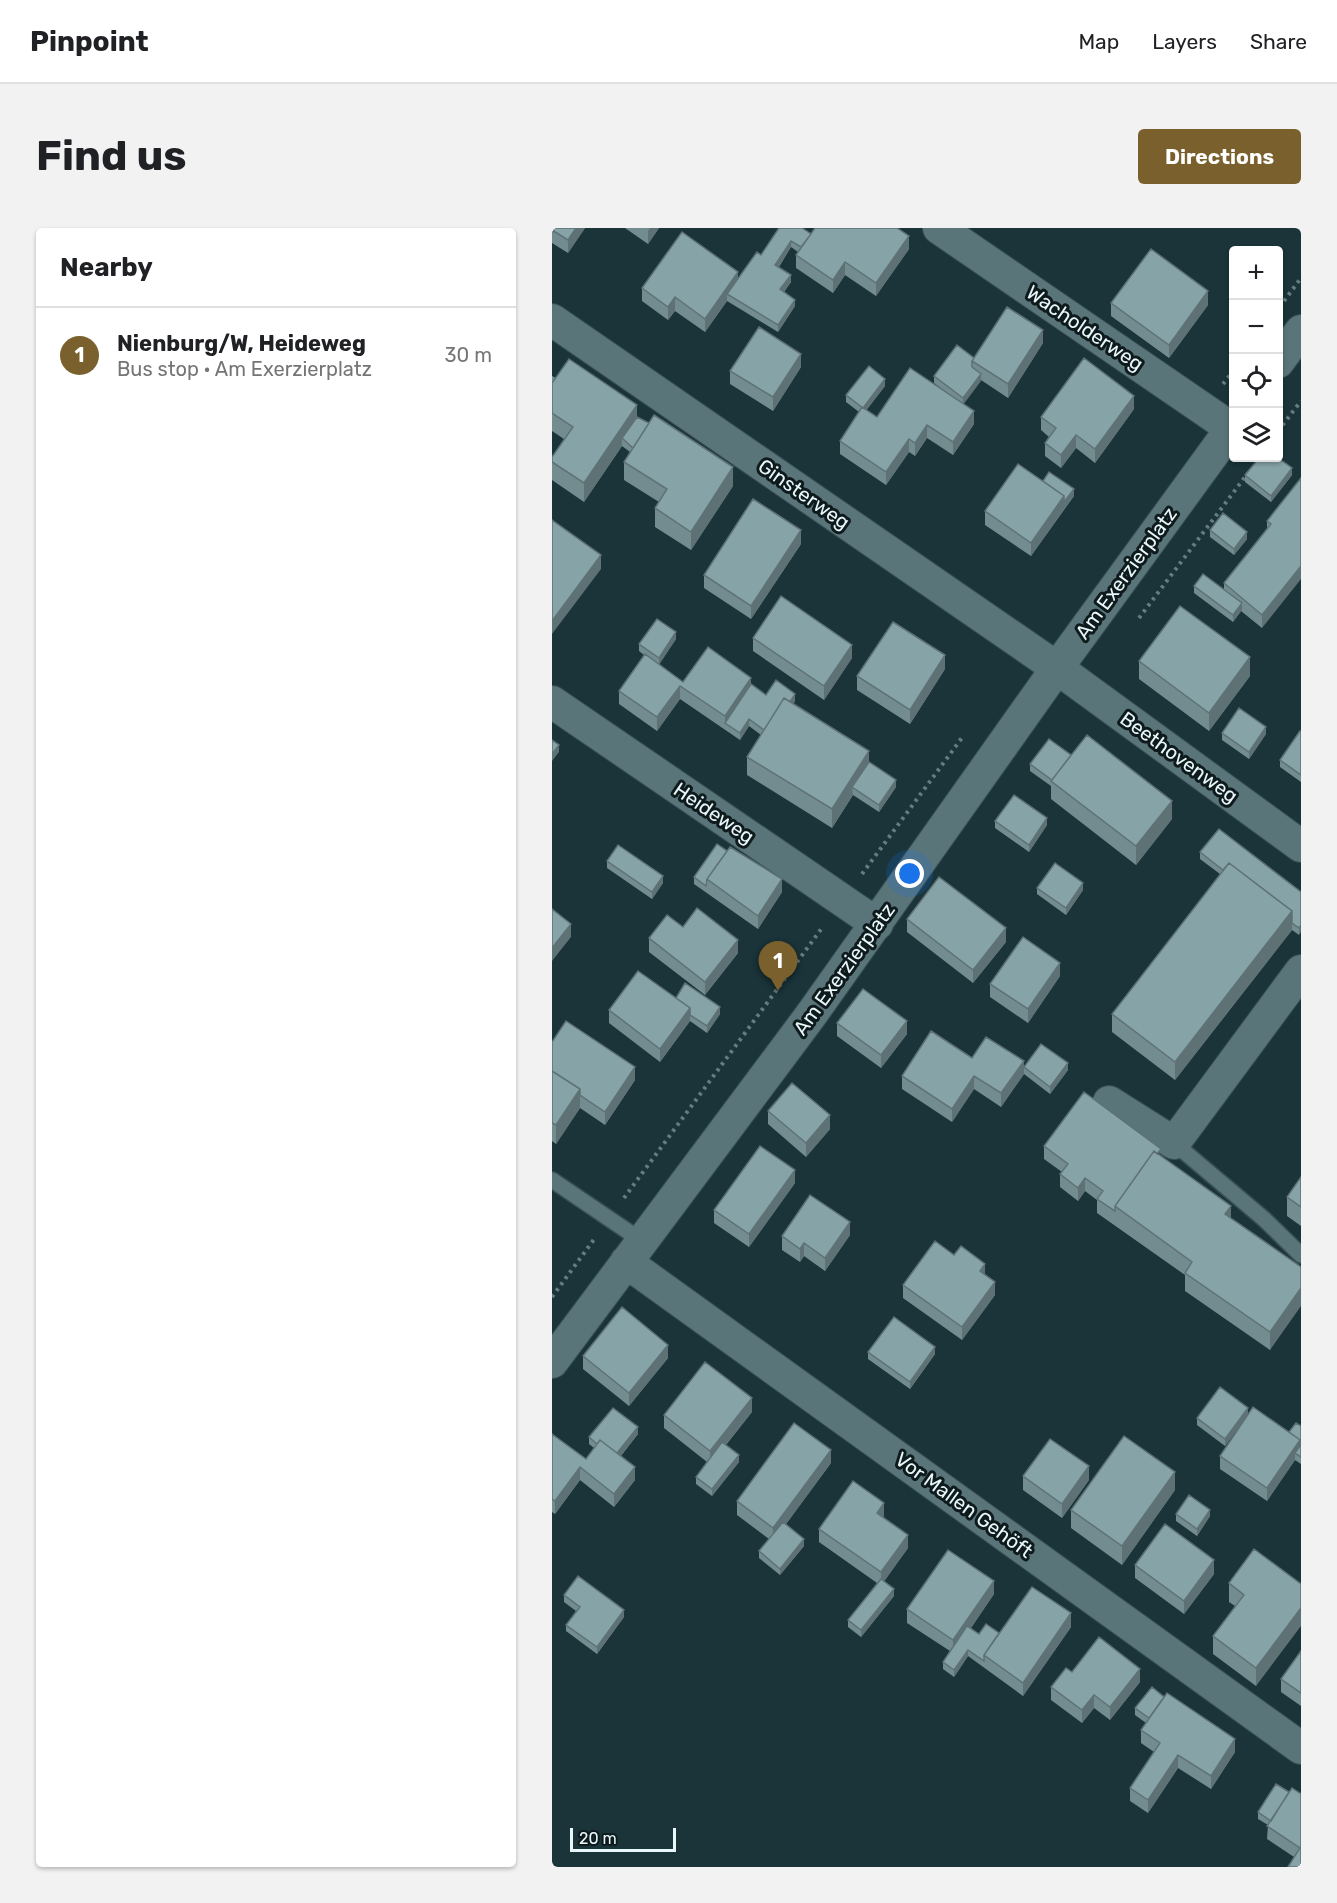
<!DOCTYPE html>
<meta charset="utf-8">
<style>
body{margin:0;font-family:Rubik,sans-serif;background:#f2f2f2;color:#202124}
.controls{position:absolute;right:18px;top:18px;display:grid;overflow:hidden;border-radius:6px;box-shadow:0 2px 4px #0004}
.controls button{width:54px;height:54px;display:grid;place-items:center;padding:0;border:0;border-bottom:2px solid #e0e0e0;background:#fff;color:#202124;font:30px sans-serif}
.scale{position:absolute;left:18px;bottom:15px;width:106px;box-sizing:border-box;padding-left:6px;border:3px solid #e8f7fa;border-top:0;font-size:16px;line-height:21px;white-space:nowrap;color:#e8f7fa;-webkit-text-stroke:4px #0e1a1c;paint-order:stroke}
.you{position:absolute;left:358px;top:646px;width:21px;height:21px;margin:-15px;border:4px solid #fff;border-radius:50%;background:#1a73e8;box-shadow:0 0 0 9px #1a73e833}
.badge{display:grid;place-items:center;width:39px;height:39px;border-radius:50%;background:#79602c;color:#fff;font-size:20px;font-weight:700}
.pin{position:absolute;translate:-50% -50px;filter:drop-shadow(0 2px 3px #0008)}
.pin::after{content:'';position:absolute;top:32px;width:21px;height:18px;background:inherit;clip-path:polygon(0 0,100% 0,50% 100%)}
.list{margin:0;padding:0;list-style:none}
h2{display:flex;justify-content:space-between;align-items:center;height:78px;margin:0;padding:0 24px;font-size:26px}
h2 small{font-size:20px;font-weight:400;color:#757577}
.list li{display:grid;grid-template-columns:39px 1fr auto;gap:18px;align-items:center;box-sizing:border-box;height:96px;padding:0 24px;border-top:2px solid #e0e0e0}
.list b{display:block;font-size:22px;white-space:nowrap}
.list p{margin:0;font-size:20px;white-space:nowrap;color:#757577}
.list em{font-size:20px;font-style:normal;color:#757577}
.icon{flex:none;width:33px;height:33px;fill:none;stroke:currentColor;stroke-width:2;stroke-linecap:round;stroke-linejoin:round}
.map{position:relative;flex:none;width:749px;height:1639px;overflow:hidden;border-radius:6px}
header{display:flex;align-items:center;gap:36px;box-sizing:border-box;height:84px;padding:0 30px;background:#fff;border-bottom:2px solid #e0e0e0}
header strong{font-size:28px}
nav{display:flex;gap:33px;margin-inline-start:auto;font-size:21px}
.intro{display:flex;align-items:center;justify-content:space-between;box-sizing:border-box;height:144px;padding:0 36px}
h1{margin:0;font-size:42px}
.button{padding:15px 27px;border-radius:6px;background:#79602c;color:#fff;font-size:21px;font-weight:700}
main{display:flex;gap:36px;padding:0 36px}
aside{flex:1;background:#fff;border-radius:6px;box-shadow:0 2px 4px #0004}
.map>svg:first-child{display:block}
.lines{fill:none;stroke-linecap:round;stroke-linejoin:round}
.lane-casing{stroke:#395054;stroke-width:18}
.street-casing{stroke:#395054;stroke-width:34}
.path{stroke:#667c81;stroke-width:4;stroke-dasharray:3 4.5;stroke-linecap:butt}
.lane{stroke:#59757a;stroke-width:15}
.street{stroke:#59757a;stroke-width:32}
.wall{fill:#738c90}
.shaded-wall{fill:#5e7276}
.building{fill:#86a3a8;stroke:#5e7276;stroke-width:1.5}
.labels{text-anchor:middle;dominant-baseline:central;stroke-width:6;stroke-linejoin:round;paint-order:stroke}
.street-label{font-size:20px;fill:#e8f7fa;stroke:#0e1a1c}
</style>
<header>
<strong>Pinpoint</strong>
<nav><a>Map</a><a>Layers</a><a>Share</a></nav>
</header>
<div class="intro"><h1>Find us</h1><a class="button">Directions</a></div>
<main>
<aside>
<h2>Nearby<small></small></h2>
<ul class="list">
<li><span class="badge">1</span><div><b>Nienburg/W, Heideweg</b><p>Bus stop · Am Exerzierplatz</p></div><em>30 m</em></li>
</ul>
</aside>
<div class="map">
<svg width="749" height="1639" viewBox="0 0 749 1639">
<rect width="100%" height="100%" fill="#1a3439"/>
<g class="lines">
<defs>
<path id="lane" d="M622,915L712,991L749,1027
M0,952L90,1013"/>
<path id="street" d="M387,0L679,200
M0,92L505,440L749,618
M726,134L749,103
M0,474L325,696
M557,874L622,915L749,743
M74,1034L749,1520
M0,1134L259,787L505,440L682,197"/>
</defs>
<use href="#lane" class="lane-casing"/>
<use href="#street" class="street-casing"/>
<path class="path" d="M732,73L749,50
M671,156L682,142
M726,203L749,173
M587,390L696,245
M310,646L412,507
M72,970L270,700
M0,1069L43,1010"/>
<use href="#lane" class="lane"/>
<use href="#street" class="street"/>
</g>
<path class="wall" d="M0,0H33L16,25L0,15Z
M73,0H107L96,16Z
M227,0L357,21L324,68L293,47L281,65L244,40V27L246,24L239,19L227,39L239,54L232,64L243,78L226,104L175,73L153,104L123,83L116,92L90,73V60L186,50L209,27Z
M559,75L656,77L617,130L559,88Z
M491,115L456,170L429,152L411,176L422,196L401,227L375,210L363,228L357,224L334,257L288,226V213L307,184L294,174V167L333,158L314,182L325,189L399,168L382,155V148L422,130Z
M249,139L221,183L178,156V143Z
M0,148L85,189L181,258L139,322L103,299V280L107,274L72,252V234L78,224L70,218L32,274L0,252V229L12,211L0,203Z
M582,181L543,235L524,220L509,240L493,228V215L497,209L489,202V189Z
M693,247H740L719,274L693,254Z
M749,250L710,400L689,383L681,394L642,365V358L672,362V355L715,301V293Z
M522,268L479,328L433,297V283Z
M658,302L695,311L682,327L658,309Z
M249,316L199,391L152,360V347Z
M201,410L300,430L272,472L201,423Z
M124,411L107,436L131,454L199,456L214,467L243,473L241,476L317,534L344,559L327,584L301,567L280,600L195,547V529L209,507L197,498L188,512L128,471L105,503L67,476V463L92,427L87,423V416Z
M587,433L698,448L657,503L587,451Z
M393,441L358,496L305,462V448Z
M749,504V554L728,539V532Z
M670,505L714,506L697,531L670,512Z
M519,527L620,591L584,637L499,571V558L478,543V536Z
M443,593L495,597L477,624L443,600Z
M648,624L749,664L747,707L740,702L623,852L560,804V786L668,646L648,631Z
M55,633L111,655L100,671L55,640Z
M142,649L230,664L206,701L142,656Z
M485,660L531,662L514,687L485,666Z
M355,691L454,714L421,755L355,704Z
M131,699L186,725L153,767L97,724V710Z
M508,748L476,795L438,769V756Z
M124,770L168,786L155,805L138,793L108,834L57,795V782Z
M285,795L355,806L329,840L285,808Z
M0,814L83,852L53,897L28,880L4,916L0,913Z
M420,830L472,839L516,842L498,866L472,846L449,879L422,861L400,894L350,861V848Z
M216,883L278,901L254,929L216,896Z
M492,918L609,928L679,991L749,1039L718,1122L633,1063V1047L545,985V972L533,963L526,973L508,959V946L510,944L492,931Z
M749,949V998L735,988V969Z
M243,955L197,1019L162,995V982Z
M298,1007L273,1043L252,1028L248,1034L230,1022V1008Z
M402,1027L433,1047L443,1067L410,1112L351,1070V1057Z
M316,1124L383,1126L358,1161L316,1131Z
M31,1128L116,1130L77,1178L31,1141Z
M200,1184L174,1217L187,1234L160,1268L144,1256V1249L155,1234L112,1200V1187Z
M696,1187L737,1204L749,1198V1236L743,1232L715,1273L668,1241V1228L693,1191L673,1218L645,1197V1190Z
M0,1206L34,1231L42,1220L37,1216V1209L86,1206L69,1228L83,1252L62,1279L28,1252L3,1286L0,1284Z
M279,1235L234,1296L252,1318L228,1347L207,1330V1323L217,1311L185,1287V1273Z
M471,1248L537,1252L510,1290L471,1262Z
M623,1262L570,1337L519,1300V1282Z
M624,1286L658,1288L645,1308L624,1293Z
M332,1288L331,1289L356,1320L332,1353L342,1368L309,1409L296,1399V1392L325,1355L267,1314V1301Z
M583,1337L662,1346L632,1386L583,1350Z
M677,1355L749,1356L704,1458L661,1426V1408L683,1378L677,1374Z
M442,1366L419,1400L427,1406L447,1405L519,1399L471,1468L416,1428L402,1449L391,1441V1434L398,1423L355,1395V1381Z
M12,1367L72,1389L45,1426L14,1403V1397L24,1383L12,1374Z
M749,1423V1478L729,1464V1451Z
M520,1444L588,1454L558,1492L542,1480L530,1495L499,1472V1459Z
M583,1480L683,1524L659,1561L626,1540L596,1585L578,1573V1560L602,1524L589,1515V1502L594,1495L583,1487Z
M737,1564L749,1566V1639L742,1629L715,1611L716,1597L706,1591V1584Z"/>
<path class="shaded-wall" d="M24,0H33L16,25V12Z
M98,0H107L96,16V3Z
M357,8V21L324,68V55Z
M239,13V19L223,44V37Z
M293,34V47L281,65V52Z
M186,44V58L175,66V73L153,104V91Z
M239,47V54L228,68V61Z
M656,63V77L617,130V117Z
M123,69V83L116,92V79Z
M243,72V78L226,104V97Z
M491,102V115L456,170V156Z
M249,126V139L221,183V169Z
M429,146V153L411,177V170Z
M333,151V158L311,187V180Z
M582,168V181L543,235V221Z
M85,177V196L70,210V218L32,274V255Z
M422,183V196L401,227V214Z
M375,197V210L363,228V215Z
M524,207V220L509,240V227Z
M357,211V224L334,257V244Z
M181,239V258L139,322V304Z
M740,240V247L719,274V268Z
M522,261V268L512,281V274Z
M512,268V281L479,328V315Z
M249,302V316L199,391V378Z
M695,304V311L682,327V321Z
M49,327V341L0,406V393Z
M749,338V351L710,400V387Z
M690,375V382L681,394V387Z
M124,404V411L107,437V430Z
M300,417V430L272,472V458Z
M393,427V441L358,496V482Z
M698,429V448L657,503V485Z
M199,450V463L173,495V488Z
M128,458V471L105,503V489Z
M243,466V473L217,512V505Z
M197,491V498L188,512V505Z
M714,499V506L697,531V524Z
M7,517V524L0,533V526Z
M317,523V541L300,559L301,567L280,600V581Z
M344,552V559L327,584V577Z
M620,573V591L584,637V618Z
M495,590V597L477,624V617Z
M111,648V655L100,671V664Z
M230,651V664L206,701V688Z
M531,655V662L514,687V680Z
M740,683V702L623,852V834Z
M19,696V709L0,733V720Z
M749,697V704L747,707V700Z
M454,700V714L421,755V742Z
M186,712V725L153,767V754Z
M508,735V748L476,795V781Z
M168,779V786L155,805V798Z
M138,780V793L108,834V821Z
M355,793V806L329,840V827Z
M472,833V846L449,879V865Z
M516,835V842L498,866V859Z
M83,839V852L53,897V884Z
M422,848V861L400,894V881Z
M28,861V880L4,916V897Z
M278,887V901L254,929V915Z
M243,942V955L197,1019V1006Z
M533,950V963L526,973V960Z
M679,978V997L673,986Z
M298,994V1007L273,1043V1030Z
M252,1015V1028L248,1034V1021Z
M433,1036V1049L428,1043Z
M443,1054V1067L410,1112V1099Z
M749,1060V1078L718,1122V1104Z
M116,1117V1130L77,1178V1165Z
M383,1119V1126L358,1161V1154Z
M200,1170V1184L158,1236V1223Z
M696,1180V1187L673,1218V1211Z
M86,1199V1206L62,1236V1229Z
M748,1212V1225H743V1232L715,1273V1260Z
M279,1222V1235L221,1314V1300Z
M187,1227V1234L160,1268V1261Z
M537,1238V1252L510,1290V1276Z
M28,1239V1252L3,1286V1273Z
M83,1239V1252L62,1279V1266Z
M623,1244V1262L570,1337V1318Z
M332,1275V1288L325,1298V1285Z
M658,1282V1288L645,1308V1301Z
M356,1307V1320L329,1358V1344Z
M252,1311V1318L228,1347V1341Z
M662,1332V1346L632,1386V1373Z
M442,1353V1366L401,1426V1412Z
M342,1361V1368L309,1409V1402Z
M749,1380V1398L704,1458V1440Z
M72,1382V1389L45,1426V1419Z
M519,1385V1399L471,1468V1455Z
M416,1422V1428L402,1449V1442Z
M588,1441V1454L558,1492V1479Z
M542,1467V1480L530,1495V1482Z
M683,1511V1524L659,1561V1548Z
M626,1527V1540L596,1585V1572Z"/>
<path class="building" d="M0,0H24L16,12L0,2Z
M227,0H250L259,6L249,19L239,13L223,37L239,47L228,61L243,72L226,97L175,66L205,24L209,27Z
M263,0H345L357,8L324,55L293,34L281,52L244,27Z
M130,4L186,44L153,91L123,69L116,79L90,60Z
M599,21L656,63L617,117L559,75Z
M455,79L491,102L456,156L420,133Z
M207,99L249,126L221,169L178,143Z
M405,117L422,130L420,133V139L429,146L411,170L382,148Z
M532,130L582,168L543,221L524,207L509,227L493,215L504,200L489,189Z
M17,131L85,177L32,255L0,234V229L21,199L0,185V155Z
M317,138L333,151L311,180L294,167Z
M358,140L422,183L401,214L375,197L363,215L357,211L334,244L288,213L310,179L325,189Z
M102,187L181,239L139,304L103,280L115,261L72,234Z
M85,189L97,195L81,220L70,210Z
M707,230H726L740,240L719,268L693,247Z
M466,236L512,268L479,315L433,283Z
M497,244L522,261L512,274V268L491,253Z
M749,250V338L710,387L672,355L719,296L715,293Z
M201,271L249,302L199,378L152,347Z
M671,285L695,304L682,321L658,302Z
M0,292L49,327L0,393Z
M651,346L690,375L681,387L642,358Z
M229,368L300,417L272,458L201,410Z
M628,378L698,429L657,485L587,433Z
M105,391L124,404L107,430L87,416Z
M341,394L393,427L358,482L305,448Z
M156,419L199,450L173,488L128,458L105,489L67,463L93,426L131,454Z
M224,452L243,466L238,474L232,470L212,502L197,491L188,505L173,495L199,456L214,467Z
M232,470L317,523L280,581L195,529Z
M687,480L714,499L697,524L670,505Z
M748,503L749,504V547L728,532Z
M535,507L620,573L584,618L499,553Z
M497,511L519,527L500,552L478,536Z
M0,512L7,517L0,526Z
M317,534L344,552L327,577L300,559Z
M462,567L495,590L477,617L443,593Z
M667,601L749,664V697L747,700L740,695V683L677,635L671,642L648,624Z
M165,616L175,623L155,651L154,658L142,649Z
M66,617L111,648L100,664L55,633Z
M178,619L230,651L206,688L155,651Z
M503,635L531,655L514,680L485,660Z
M677,635L740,683L623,834L560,786Z
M387,649L454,700L421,742L355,691Z
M145,680L186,712L153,754L97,710L115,687L131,699Z
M0,681L19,696L0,720Z
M471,709L508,735L476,781L438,756Z
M86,743L138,780L108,821L57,782Z
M133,755L168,779L155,798L138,787V780L124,770Z
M311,761L355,793L329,827L285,795Z
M14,793L83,839L53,884L28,867V861L0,843V814Z
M379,803L420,830L434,809L472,833L449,865L422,848L400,881L350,848Z
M489,816L516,835L498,859L472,839Z
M0,843L28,861L4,897L0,895Z
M240,855L278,887L254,915L216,883Z
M532,864L609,921L605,926L602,923L563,978V983L545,971L551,963L533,950L526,960L508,946L516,936L492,918Z
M208,918L243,942L197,1006L162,982Z
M602,923L679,978L673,986L749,1039V1060L718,1104L633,1045L640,1034L563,978Z
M749,949V979L735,969Z
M258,967L298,994L273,1030L252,1015L248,1021L230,1008Z
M383,1013L402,1027L409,1018L433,1036L428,1043L443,1054L410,1099L351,1057Z
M70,1079L116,1117L77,1165L31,1128Z
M342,1089L383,1119L358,1154L316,1124Z
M153,1134L200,1170L158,1223L112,1187Z
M668,1159L696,1180L673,1211L645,1190Z
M701,1179L748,1212L715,1260L668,1228Z
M61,1180L86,1199L65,1225L48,1212L45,1216L37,1209Z
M242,1195L279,1222L221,1300L185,1273Z
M744,1195L749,1198V1229L743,1225L748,1218V1212L737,1204Z
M0,1206L34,1231L48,1212L83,1239L62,1266L28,1239L3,1273L0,1271Z
M572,1208L623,1244L570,1318L519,1282Z
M498,1211L537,1238L510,1276L471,1248Z
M170,1214L187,1227L160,1261L144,1249Z
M301,1253L332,1275L325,1285L356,1307L329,1344L267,1301Z
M637,1267L658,1282L645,1301L624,1286Z
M231,1294L252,1311L228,1341L207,1323Z
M613,1296L662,1332L632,1373L583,1337Z
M702,1321L749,1356V1380L704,1440L661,1408L692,1367L677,1355Z
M396,1322L442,1353L401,1412L355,1381Z
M26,1348L72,1382L45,1419L14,1397L28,1379L12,1367Z
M329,1351L342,1361L309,1402L296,1392Z
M480,1359L519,1385L471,1455L432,1427Z
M434,1396L447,1405L432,1427V1433L416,1422L402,1442L391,1434L415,1398L427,1406Z
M547,1409L588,1441L558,1479L542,1467L530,1482L499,1459L514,1440L520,1444Z
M749,1423V1465L729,1451Z
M600,1459L612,1469L597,1490L583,1480Z
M615,1465L683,1511L659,1548L626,1527L596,1572L578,1560L608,1515L589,1502Z
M724,1556L737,1564L719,1593L706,1584Z
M740,1560L749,1566V1639H736L748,1620L715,1598Z"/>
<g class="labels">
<g class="street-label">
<text transform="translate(533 100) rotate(34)">Wacholderweg</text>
<text transform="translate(252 266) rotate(35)">Ginsterweg</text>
<text transform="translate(574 345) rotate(-54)">Am Exerzierplatz</text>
<text transform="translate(627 529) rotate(36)">Beethovenweg</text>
<text transform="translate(162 585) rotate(34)">Heideweg</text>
<text transform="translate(292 741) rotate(-54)">Am Exerzierplatz</text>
<text transform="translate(412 1277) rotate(36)">Vor Mallen Gehöft</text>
</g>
</g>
</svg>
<div class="controls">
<button>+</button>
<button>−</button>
<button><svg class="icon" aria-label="locate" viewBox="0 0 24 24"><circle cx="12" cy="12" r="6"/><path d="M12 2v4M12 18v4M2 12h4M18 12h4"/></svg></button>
<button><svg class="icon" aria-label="layers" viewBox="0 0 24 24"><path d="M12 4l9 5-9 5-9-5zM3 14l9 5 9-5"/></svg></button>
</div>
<div class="scale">20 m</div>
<div class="you"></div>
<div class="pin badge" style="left:226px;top:763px">1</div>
</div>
</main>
